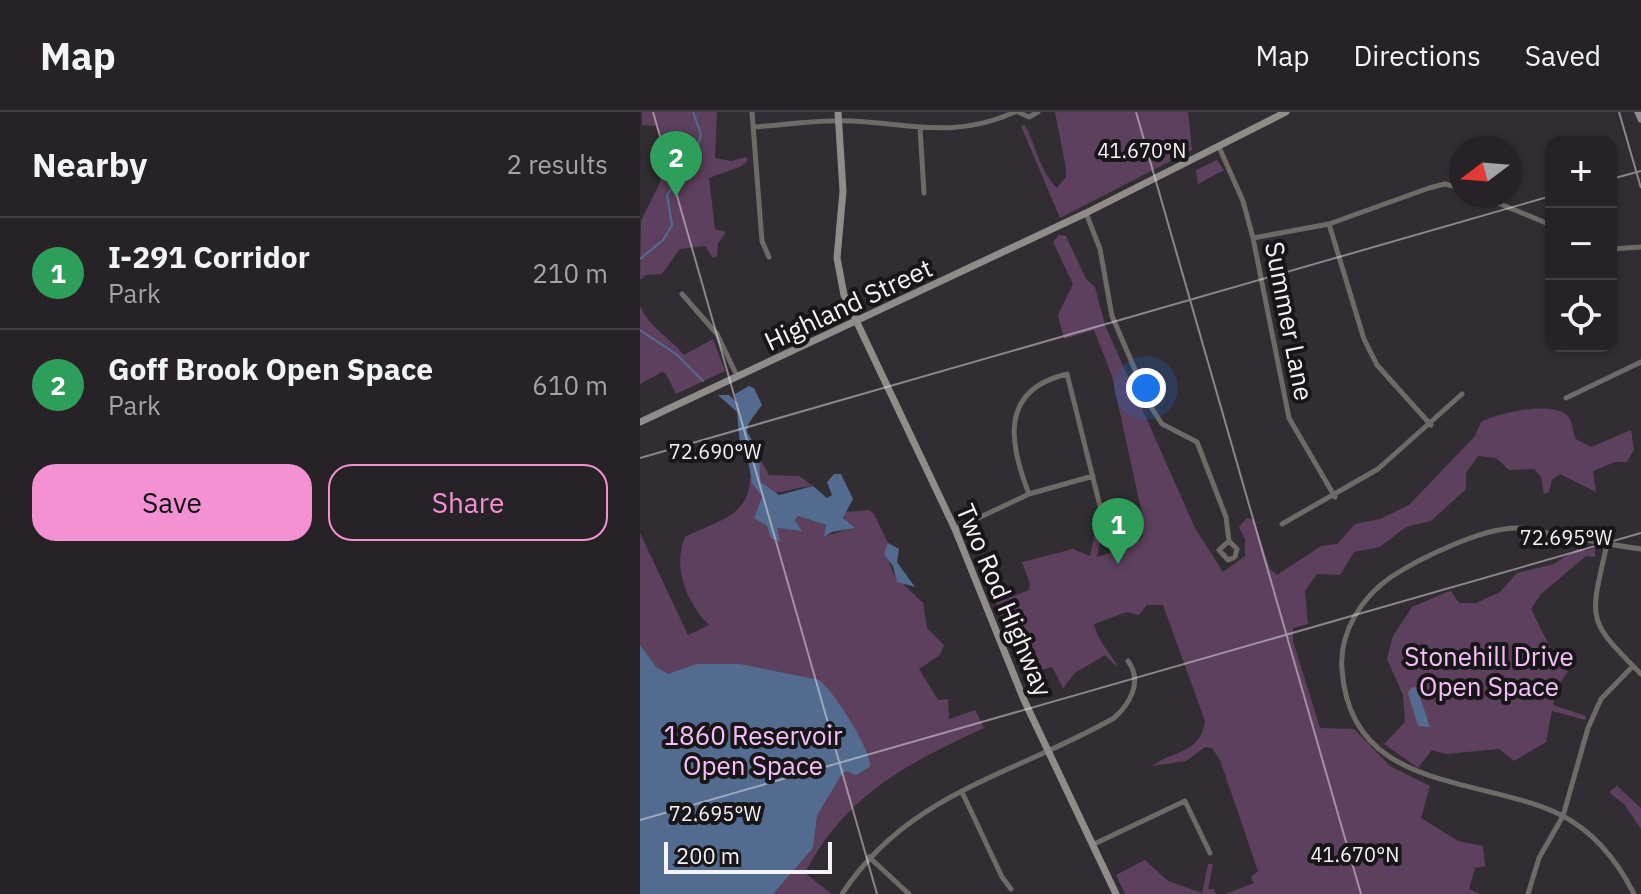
<!DOCTYPE html>
<meta charset="utf-8">
<style>
body{margin:0;font-family:"IBM Plex Sans",sans-serif;background:#322f32;color:#f1f3f6}
.controls{position:absolute;right:24px;top:24px;display:grid;overflow:hidden;border-radius:16px;box-shadow:0 2px 6px #0004}
.controls button{width:72px;height:72px;display:grid;place-items:center;padding:0;border:0;border-bottom:2px solid #423f43;background:#262226;color:#f1f3f6;font:40px sans-serif}
.compass{position:absolute;left:809px;top:24px;width:72px;height:72px;border-radius:50%;background:#262226;box-shadow:0 2px 6px #0004;rotate:254deg}
.scale{position:absolute;left:24px;bottom:20px;width:168px;box-sizing:border-box;padding-left:8px;border:4px solid #f6f3f6;border-top:0;font-size:22px;line-height:28px;white-space:nowrap;color:#f6f3f6;-webkit-text-stroke:6px #181618;paint-order:stroke}
.you{position:absolute;left:506px;top:276px;width:28px;height:28px;margin:-20px;border:6px solid #fff;border-radius:50%;background:#1a73e8;box-shadow:0 0 0 12px #1a73e833}
.badge{display:grid;place-items:center;width:52px;height:52px;border-radius:50%;background:#f491d3;color:#fff;font-size:26px;font-weight:700}
.pin{position:absolute;translate:-50% -66px;filter:drop-shadow(0 2px 4px #0008)}
.pin::after{content:'';position:absolute;top:42px;width:28px;height:24px;background:inherit;clip-path:polygon(0 0,100% 0,50% 100%)}
.list{margin:0;padding:0;list-style:none}
h2{display:flex;justify-content:space-between;align-items:center;height:104px;margin:0;padding:0 32px;font-size:34px}
h2 small{font-size:26px;font-weight:400;color:#a4a4a7}
.list li{display:grid;grid-template-columns:52px 1fr auto;gap:24px;align-items:center;box-sizing:border-box;height:112px;padding:0 32px;border-top:2px solid #423f43}
.list b{display:block;font-size:30px;white-space:nowrap}
.list p{margin:0;font-size:26px;white-space:nowrap;color:#a4a4a7}
.list em{font-size:26px;font-style:normal;color:#a4a4a7}
.actions{display:flex;gap:16px;padding:24px 32px}
.actions a{flex:1;padding:18px 0;border:2px solid #f491d3;border-radius:24px;text-align:center;font-size:28px;color:#f491d3}
.actions .main{background:#f491d3;color:#111}
.icon{flex:none;width:44px;height:44px;fill:none;stroke:currentColor;stroke-width:2;stroke-linecap:round;stroke-linejoin:round}
.map{position:relative;flex:none;width:1001px;height:782px;overflow:hidden}
header{display:flex;align-items:center;gap:48px;box-sizing:border-box;height:112px;padding:0 40px;background:#262226;border-bottom:2px solid #423f43}
header strong{font-size:38px}
nav{display:flex;gap:44px;margin-inline-start:auto;font-size:28px}
main{display:flex}
aside{flex:1;background:#262226}
.map>svg:first-child{display:block}
.green{fill:#5c405d}
.water{fill:#536b8f}
.lines{fill:none;stroke-linecap:round;stroke-linejoin:round}
.stream{stroke:#536b8f;stroke-width:2}
.street{stroke:#6e6a68;stroke-width:5}
.secondary{stroke:#918b89;stroke-width:7}
.ticks{fill:none;stroke:#f6f3f6;stroke-width:2;stroke-opacity:0.45}
.labels{text-anchor:middle;dominant-baseline:central;stroke-width:8;stroke-linejoin:round;paint-order:stroke}
.street-label{font-size:26px;fill:#f6f3f6;stroke:#181618}
.park-label{font-size:26px;fill:#f5c0f8;stroke:#181618}
.ticks-label{font-size:20px;text-anchor:middle;fill:#f6f3f6;stroke:#181618;stroke-width:8;stroke-linejoin:round;paint-order:stroke}
</style>
<header>
<strong>Map</strong>
<nav><a>Map</a><a>Directions</a><a>Saved</a></nav>
</header>
<main>
<aside>
<h2>Nearby<small>2 results</small></h2>
<ul class="list">
<li><span class="badge" style="background:#2e9e5b">1</span><div><b>I-291 Corridor</b><p>Park</p></div><em>210 m</em></li>
<li><span class="badge" style="background:#2e9e5b">2</span><div><b>Goff Brook Open Space</b><p>Park</p></div><em>610 m</em></li>
</ul>
<div class="actions"><a class="main">Save</a><a>Share</a></div>
</aside>
<div class="map">
<svg width="1001" height="782" viewBox="0 0 1001 782">
<rect width="100%" height="100%" fill="#322d32"/>
<path class="green" d="M2,0H77L75,46L91,49L106,45L108,48L102,54L69,66L75,117L86,120L78,131L77,144L73,146L65,134L40,137L22,162L6,163L0,168L1,109L20,71L22,54L23,34L16,14L2,13Z
M415,0H548L552,38L420,106L381,14L385,13C396,34 400,59 417,76L426,65V56Z
M577,48L584,58L558,72L556,58Z
M419,123L426,124L446,167L455,175L465,213L555,416L583,460L605,444V427L599,415L607,406L614,408L630,457L637,463L681,434L697,432L715,412L740,407L769,393L835,324L841,310C858,301 910,289 927,303C933,308 932,319 936,327L951,335L991,318L994,338L987,350H975L953,359L956,380L920,362L912,368L909,380L904,382L901,365L894,357L869,358L856,346L838,344L826,361V377L791,409L766,415L740,435L714,440L700,463L677,462L665,479L668,512L653,516V529L680,616L714,617L750,654L790,674L781,706L818,729L843,734L845,754L835,756L829,777L840,782H585L614,771L611,765L618,759L580,648L572,636L565,635L546,649L512,654C531,639 561,642 565,609L523,493H507L499,503L487,500L454,512C457,529 471,540 478,556L465,543L435,561L423,576L412,555L393,560L380,557L356,491L389,478L390,472L382,450L433,437L450,444L457,411L463,412L457,445L490,435L502,426L504,411L472,264L454,218L424,227L418,203L433,172L413,130Z
M0,194C9,215 29,225 44,243L73,227L85,259L36,282L26,262L22,260L0,272Z
M119,345L129,363L159,364L173,374C143,375 118,400 119,345Z
M110,365L122,385L117,408L127,414L136,429H139L136,416L161,418L155,407L158,404L186,413V424L213,416L205,410L204,400L229,398L234,402L248,431L249,450L254,463L283,491L287,516L304,533L300,543L279,557L298,588L308,587L309,607L335,598L344,616C268,651 205,683 165,761L192,782H0V421L48,523L69,513C47,492 32,455 45,425C76,409 110,405 110,365Z
M940,435L945,439L955,436V445L946,444L901,482L891,497L911,537L928,560L917,575L913,593L946,604L945,608L912,599L906,630L874,649L859,637L806,642L792,638L778,656L744,632L765,610L763,583L747,547L753,524L772,495L807,480L811,479L819,491H836L860,480L877,461L914,452Z
M977,674L1001,696V717L984,692L971,682L970,679Z
M505,748L528,769L562,781L568,752H573L568,777H574L576,782H485L476,763Z"/>
<path class="water" d="M109,274L114,276L122,293C96,327 110,313 119,345C121,354 118,362 122,371L139,383L173,374L187,386L192,383L187,370L194,362H201L213,387L203,406L215,416L192,420L184,425L186,413L158,404L155,408L162,419L137,416L140,430L131,426L127,414L114,406L122,385L112,371L108,348L100,333L97,300L78,283H89L97,291L95,282Z
M248,431L259,437L257,450L275,475L257,470L253,454L244,442Z
M0,533L16,555L28,562L56,552H100L179,568C193,578 233,640 230,655L216,663L206,659L202,662L177,703L173,736L133,782H0Z
M772,575L777,576L790,615L778,614L768,581Z"/>
<g class="lines">
<path class="stream" d="M0,147L23,128L32,113L27,83L57,37L61,22L53,0
M0,218L36,242L63,269"/>
<path class="street" d="M112,0L122,129L129,145
M378,0L389,5L398,0
M113,15C145,13 179,7 212,9C273,12 315,27 375,0
M280,16L284,81
M579,35L603,89L613,126L649,306L695,385
M841,84L911,113
M446,101L460,137L472,204L511,295L522,312L557,330L586,405L589,429L597,437L595,445L588,448L579,438L589,429
M689,112L724,227L737,253L791,313
M613,126L689,112L789,76L805,72L821,76
M971,137L1001,135
M42,182L77,222L97,264
M926,286L1001,250
M389,382C369,331 359,278 427,262L462,402
M642,412L738,357L822,282
M315,417L389,382L453,364
M967,432C950,509 945,506 1001,562
M322,680L362,765L371,777
M452,733L545,689L570,741
M229,745L269,782
M202,782C269,680 374,663 474,606C490,592 503,569 488,549
M888,782L899,746L923,704L948,616L961,587L993,554
M994,782C978,750 954,720 921,703C839,663 710,681 702,557C699,520 722,485 751,465C780,446 840,417 875,416C888,415 904,421 917,423C945,428 973,433 1001,437"/>
<path class="secondary" d="M198,0L203,79L197,146L204,183L315,417L384,588L476,782
M998,0L1001,7
M0,310L446,101L646,0"/>
</g>
<path class="ticks" d="M13,0L237,782M496,0L721,782M979,0L1001,76M971,67L1001,59M0,346L911,84M0,708L1001,421"/>
<g class="labels">
<g class="street-label">
<text transform="translate(208 192) rotate(-25)">Highland Street</text>
<text transform="translate(650 209) rotate(79)">Summer Lane</text>
<text transform="translate(365 488) rotate(67)">Two Rod Highway</text>
</g>
<g class="park-label">
<text x="849" y="544">Stonehill Drive<tspan x="849" dy="30">Open Space</tspan></text>
<text x="113" y="623">1860 Reservoir<tspan x="113" dy="30">Open Space</tspan></text>
</g>
</g>
<g class="ticks-label">
<text x="502" y="46">41.670°N</text>
<text x="75" y="347">72.690°W</text>
<text x="926" y="433">72.695°W</text>
<text x="75" y="709">72.695°W</text>
<text x="715" y="750">41.670°N</text>
</g>
</svg>
<div class="controls">
<button>+</button>
<button>−</button>
<button><svg class="icon" aria-label="locate" viewBox="0 0 24 24"><circle cx="12" cy="12" r="6"/><path d="M12 2v4M12 18v4M2 12h4M18 12h4"/></svg></button>
</div>
<svg class="compass" viewBox="-18 -18 36 36"><path d="M0-13l5 13h-10z" fill="#e53935"/><path d="M0 13l5-13h-10z" fill="#a4a4a7"/></svg>
<div class="scale">200 m</div>
<div class="you"></div>
<div class="pin badge" style="left:478px;top:452px;background:#2e9e5b">1</div>
<div class="pin badge" style="left:36px;top:85px;background:#2e9e5b">2</div>
</div>
</main>
